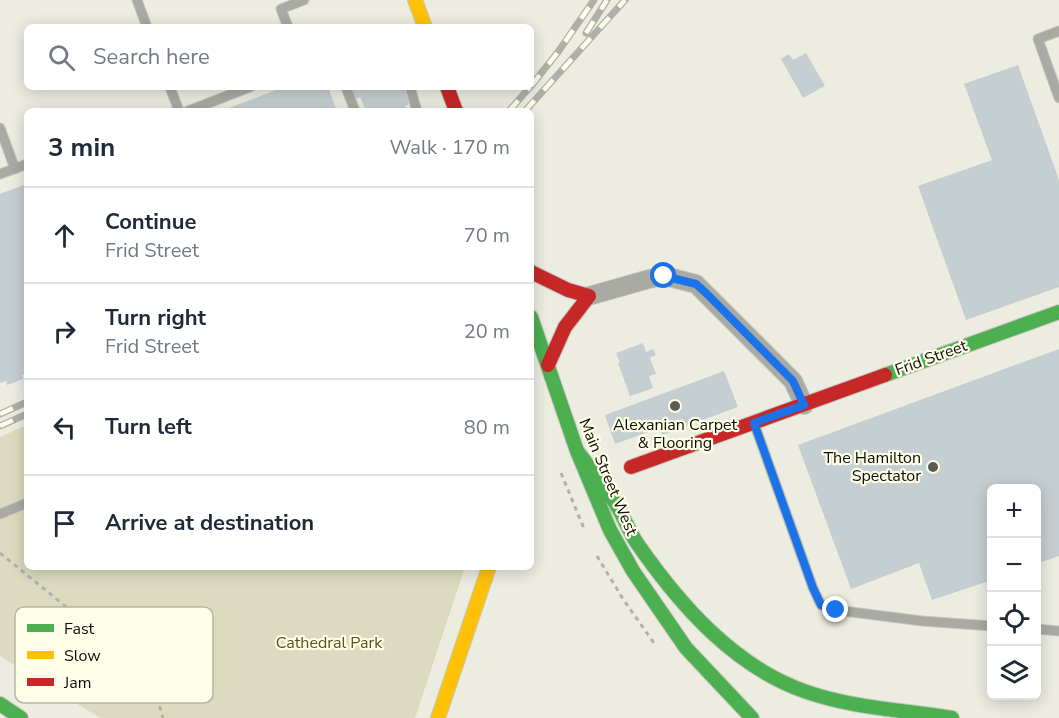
<!DOCTYPE html>
<meta charset="utf-8">
<style>
body{margin:0;font-family:"Nunito Sans",sans-serif;background:#f6f6f7;color:#1f2937}
.controls{position:absolute;right:18px;bottom:18px;display:grid;overflow:hidden;border-radius:9px;box-shadow:0 3px 15px #0003}
.controls button{width:54px;height:54px;display:grid;place-items:center;padding:0;border:0;border-bottom:2px solid #e0e1e3;background:#fff;color:#1f2937;font:30px sans-serif}
.stop{position:absolute;width:18px;height:18px;margin:-14px;border:4px solid #1a73e8;border-radius:50%;background:#fff}
.stop.end{background:#1a73e8;border-color:#fff;box-shadow:0 2px 6px #0008}
.list{margin:0;padding:0;list-style:none}
h2{display:flex;justify-content:space-between;align-items:center;height:78px;margin:0;padding:0 24px;font-size:26px}
h2 small{font-size:20px;font-weight:400;color:#747a83}
.list li{display:grid;grid-template-columns:39px 1fr auto;gap:18px;align-items:center;box-sizing:border-box;height:96px;padding:0 24px;border-top:2px solid #e0e1e3}
.list b{display:block;font-size:22px;white-space:nowrap}
.list p{margin:0;font-size:20px;white-space:nowrap;color:#747a83}
.list em{font-size:20px;font-style:normal;color:#747a83}
.icon{flex:none;width:33px;height:33px;fill:none;stroke:currentColor;stroke-width:2;stroke-linecap:round;stroke-linejoin:round}
.map{position:relative;flex:none;width:1059px;height:718px;overflow:hidden}
.search{position:absolute;background:#fff;box-shadow:0 3px 15px #0003;left:24px;top:24px;width:510px;height:66px;display:flex;align-items:center;gap:15px;box-sizing:border-box;padding:0 21px;border-radius:9px;color:#747a83;font-size:22px}
.panel{position:absolute;background:#fff;box-shadow:0 3px 15px #0003;left:24px;top:108px;width:510px;height:462px;border-radius:9px}
.map>svg:first-child{display:block}
.green{fill:#dcdbbf}
.building{fill:#c5ced0}
.lines{fill:none;stroke-linecap:round;stroke-linejoin:round}
.lane-casing{stroke:#c7c7bf;stroke-width:11}
.street-casing{stroke:#c7c7bf;stroke-width:20}
.fast-casing{stroke:#c7c7bf;stroke-width:16}
.slow-casing{stroke:#c7c7bf;stroke-width:16}
.jam-casing{stroke:#c7c7bf;stroke-width:16}
.path{stroke:#b2b2ab;stroke-width:3;stroke-dasharray:4.5 4.5;stroke-linecap:butt}
.lane{stroke:#aaaaa5;stroke-width:9}
.street{stroke:#aaaaa5;stroke-width:18}
.fast{stroke:#4caf50;stroke-width:14}
.slow{stroke:#ffc107;stroke-width:14}
.jam{stroke:#c62828;stroke-width:14}
.rail-casing{stroke:#b0b0aa;stroke-width:7}
.rail{stroke:#fefee9;stroke-width:4.5;stroke-dasharray:14;stroke-linecap:butt}
.route{stroke:#1a73e8;stroke-width:8}
.poi-dot{fill:#5b5b53;stroke:#fefee9;stroke-width:2}
.labels{text-anchor:middle;dominant-baseline:central;stroke-width:4.5;stroke-linejoin:round;paint-order:stroke}
.street-label{font-size:16px;fill:#0d0d06;stroke:#fefee9}
.poi-label{font-size:16px;fill:#0d0d06;stroke:#fefee9}
.park-label{font-size:16px;fill:#565316;stroke:#fefee9}
.key{fill:#fefee9;stroke:#b6b6a5;stroke-width:1.5}
.key-label{font-size:16px;fill:#0d0d06}
</style>
<div class="map">
<svg width="1059" height="718" viewBox="0 0 1059 718">
<rect width="100%" height="100%" fill="#ecece1"/>
<path class="green" d="M27,425V567H465L415,718H100L0,656V437Z"/>
<path class="building" d="M806,53L825,86L803,98L781,59L789,54L793,60Z
M1018,65L1059,180V287L966,320L918,186L992,160L964,84Z
M284,87H328L337,111H221Z
M355,87H404L409,104L405,106L407,110L403,111H366L360,97L356,99L352,89Z
M27,178V373L22,375L23,379L7,385L6,381L0,383V194L24,185Z
M643,343L646,352L653,349L656,355L650,358L656,374L649,376L653,388L630,396L618,363H620L616,353Z
M1059,349V556L1036,564V488H992V580L932,600L919,563L851,589L798,445Z
M724,371L738,407L662,435L659,428L615,444L605,415Z"/>
<g class="lines">
<defs>
<path id="lane" d="M137,0L147,27
M288,27L281,9L304,0
M1059,31L1038,39L1059,98
M170,87L179,111
M346,87L355,111
M410,87L417,111
M188,111L250,87
M0,128L15,169
M0,174L27,164
M754,423L813,588L821,605L836,610L922,621L992,626
M0,514L27,503
M1036,629L1059,631"/>
<path id="street" d="M589,296L649,279L665,276L696,284L793,381L804,405"/>
<path id="fast" d="M531,317L577,451L610,530L633,571L686,648L752,718
M885,375L1059,312
M577,451C591,469 605,487 617,506C625,519 630,534 639,546C681,606 734,666 804,691C851,708 903,710 952,718
M0,704L21,718"/>
<path id="slow" d="M415,0L425,27
M438,718L489,567"/>
<path id="jam" d="M447,87L456,111
M531,272L568,290L589,296L565,327L548,365
M631,467L885,375"/>
</defs>
<use href="#lane" class="lane-casing"/>
<use href="#street" class="street-casing"/>
<use href="#fast" class="fast-casing"/>
<use href="#slow" class="slow-casing"/>
<use href="#jam" class="jam-casing"/>
<path class="path" d="M561,473L585,531
M0,553L139,666L154,687L163,718
M597,556L623,599L654,643"/>
<use href="#lane" class="lane"/>
<use href="#street" class="street"/>
<use href="#fast" class="fast"/>
<use href="#slow" class="slow"/>
<use href="#jam" class="jam"/>
<defs>
<path id="rail" d="M586,33L607,0
M531,86L558,52L594,0
M509,111L530,87
M525,111L625,0
M0,414L27,402
M0,426L27,414"/>
</defs>
<use href="#rail" class="rail-casing"/>
<use href="#rail" class="rail"/>
</g>
<g class="lines">
<path class="route" d="M664,276L696,284L706,293L793,381L804,405L754,423L813,588L821,605L836,610"/>
</g>
<g class="poi-dot">
<circle cx="675" cy="406" r="6"/>
<circle cx="933" cy="467" r="6"/>
</g>
<g class="labels">
<g class="street-label">
<text transform="translate(931 358) rotate(-20)">Frid Street</text>
<text transform="translate(608 477) rotate(67)">Main Street West</text>
</g>
<g class="poi-label">
<text x="675" y="425">Alexanian Carpet<tspan x="675" dy="18">&amp; Flooring</tspan></text>
<text x="921" y="458" text-anchor="end">The Hamilton<tspan x="921" dy="18">Spectator</tspan></text>
</g>
<g class="park-label">
<text x="329" y="643">Cathedral Park</text>
</g>
</g>
<rect x="15" y="607" width="198" height="96" rx="9" class="key"/>
<rect x="27" y="624" width="27" height="8" fill="#4caf50"/>
<rect x="27" y="651" width="27" height="8" fill="#ffc107"/>
<rect x="27" y="678" width="27" height="8" fill="#c62828"/>
<g class="key-label">
<text x="64" y="634">Fast</text>
<text x="64" y="661">Slow</text>
<text x="64" y="688">Jam</text>
</g>
</svg>
<div class="controls">
<button>+</button>
<button>−</button>
<button><svg class="icon" aria-label="locate" viewBox="0 0 24 24"><circle cx="12" cy="12" r="6"/><path d="M12 2v4M12 18v4M2 12h4M18 12h4"/></svg></button>
<button><svg class="icon" aria-label="layers" viewBox="0 0 24 24"><path d="M12 4l9 5-9 5-9-5zM3 14l9 5 9-5"/></svg></button>
</div>
<div class="stop" style="left:664px;top:276px"></div>
<div class="stop end" style="left:836px;top:610px"></div>
<div class="search"><svg class="icon" aria-label="search" viewBox="0 0 24 24"><circle cx="10" cy="10" r="6"/><path d="M15 15l6 6"/></svg>Search here</div>
<section class="panel">
<h2>3 min<small>Walk · 170 m</small></h2>
<ul class="list">
<li><svg class="icon" aria-label="ahead" viewBox="0 0 24 24"><path d="M12 20V5M6 11l6-6 6 6"/></svg><div><b>Continue</b><p>Frid Street</p></div><em>70 m</em></li>
<li><svg class="icon" aria-label="right" viewBox="0 0 24 24"><path d="M7 20v-9h11M14 6l5 5-5 5"/></svg><div><b>Turn right</b><p>Frid Street</p></div><em>20 m</em></li>
<li><svg class="icon" aria-label="left" viewBox="0 0 24 24"><path d="M17 20v-9H6M10 6l-5 5 5 5"/></svg><div><b>Turn left</b></div><em>80 m</em></li>
<li><svg class="icon" aria-label="arrive" viewBox="0 0 24 24"><path d="M6 21V4h12l-3 4 3 4H6"/></svg><div><b>Arrive at destination</b></div></li>
</ul>
</section>
</div>
